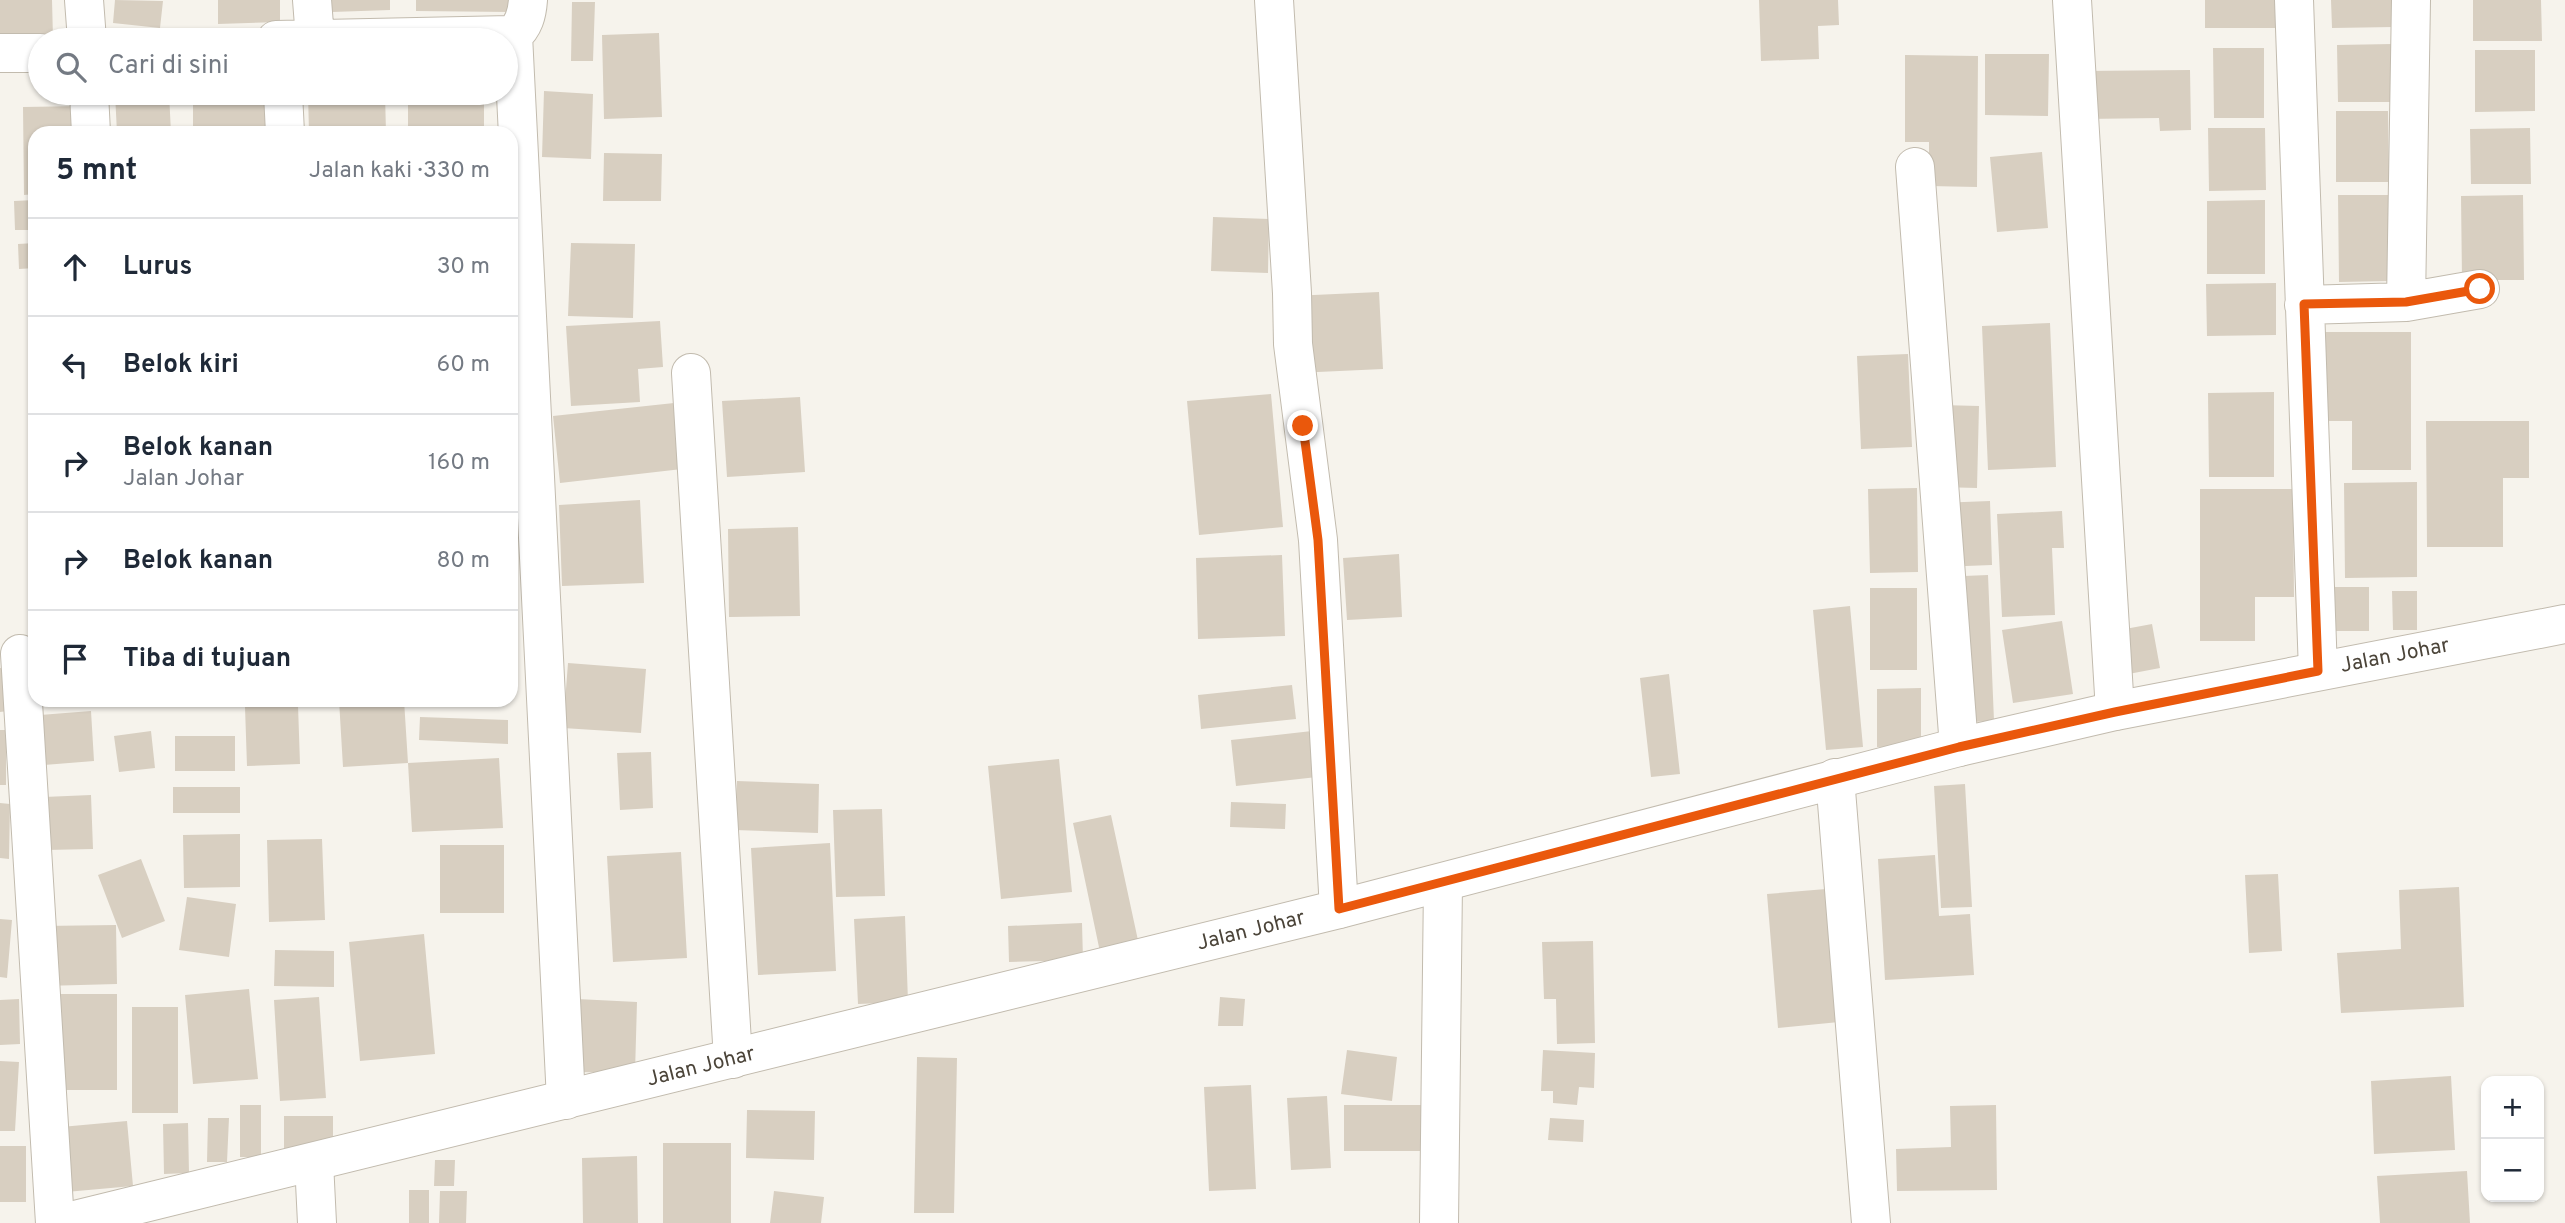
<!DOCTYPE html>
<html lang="id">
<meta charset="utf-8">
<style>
body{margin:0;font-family:Overpass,sans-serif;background:#f2f2f3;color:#1f2937}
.controls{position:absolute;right:21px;bottom:21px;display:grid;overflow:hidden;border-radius:14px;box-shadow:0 2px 5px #0004}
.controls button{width:63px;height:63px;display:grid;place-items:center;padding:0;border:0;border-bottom:2px solid #e0e1e3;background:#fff;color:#1f2937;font:35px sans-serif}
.stop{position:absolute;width:21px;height:21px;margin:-16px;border:5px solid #ea580c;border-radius:50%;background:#fff}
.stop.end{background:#ea580c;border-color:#fff;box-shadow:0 2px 7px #0008}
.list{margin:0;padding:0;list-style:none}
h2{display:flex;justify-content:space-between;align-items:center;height:91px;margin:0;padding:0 28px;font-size:30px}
h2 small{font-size:23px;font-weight:400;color:#747a83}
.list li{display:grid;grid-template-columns:46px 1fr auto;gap:21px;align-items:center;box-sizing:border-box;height:98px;padding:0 28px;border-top:2px solid #e0e1e3}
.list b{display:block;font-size:26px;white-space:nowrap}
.list p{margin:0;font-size:23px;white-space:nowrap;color:#747a83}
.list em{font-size:23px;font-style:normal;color:#747a83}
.icon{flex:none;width:38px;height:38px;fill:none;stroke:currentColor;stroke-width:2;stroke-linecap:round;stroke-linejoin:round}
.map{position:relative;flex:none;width:2565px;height:1223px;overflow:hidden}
.search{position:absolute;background:#fff;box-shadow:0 2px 5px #0004;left:28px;top:28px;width:490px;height:77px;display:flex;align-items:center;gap:18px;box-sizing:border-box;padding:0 24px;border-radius:38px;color:#747a83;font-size:26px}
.panel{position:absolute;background:#fff;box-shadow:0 2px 5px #0004;left:28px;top:126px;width:490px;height:581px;border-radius:21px}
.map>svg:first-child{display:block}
.building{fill:#d8cfc1}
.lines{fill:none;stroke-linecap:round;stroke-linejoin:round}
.minor-casing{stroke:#c2bbae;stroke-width:40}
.tertiary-casing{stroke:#c2bbae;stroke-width:40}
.minor{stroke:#fff;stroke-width:38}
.tertiary{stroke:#fff;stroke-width:38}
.route{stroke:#ea580c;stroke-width:9}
.labels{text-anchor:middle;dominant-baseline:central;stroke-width:5;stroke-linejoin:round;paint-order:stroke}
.street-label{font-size:21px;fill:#4b4439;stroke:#fff}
</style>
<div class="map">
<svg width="2565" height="1223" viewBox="0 0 2565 1223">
<rect width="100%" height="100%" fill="#f6f3ec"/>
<path class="building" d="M0,0H52L53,38L0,39Z
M115,0L163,1L160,28L113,23Z
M218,0H280V22L218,24Z
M332,0H390V10L332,12Z
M416,0H521V12L416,11Z
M1759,0H1838L1839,25L1818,26L1819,59L1761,61Z
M2205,0H2282V28H2205Z
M2331,0H2394V27L2332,28Z
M2473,0H2541L2542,41H2473Z
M572,2H595L593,61H571Z
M659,33L662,117L604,119L602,35Z
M2392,44L2393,102H2338L2337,45Z
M2213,48H2264V118H2214Z
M2475,50H2535V111L2475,112Z
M1985,54H2049L2048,116L1985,115Z
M1905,55L1978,56L1977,187L1929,186V142H1905Z
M2190,70L2191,130L2160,131L2159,118L2085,119L2084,71Z
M544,91L593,94L591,159L542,157Z
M115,93H169L171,133H117Z
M193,93H276V130H193Z
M308,93H385L386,133H309Z
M408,93H484V133H408Z
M84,106L85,133H35V194L24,195L23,107Z
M2336,111H2388L2389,182H2336Z
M2208,128H2265L2266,190L2209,191Z
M2530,128L2531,184H2471L2470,129Z
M2042,152L2048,228L1997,232L1990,157Z
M604,153L662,154L661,201H603Z
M2338,195H2390V281L2339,282Z
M2523,195L2524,280H2462L2461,196Z
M35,200V230H15L14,201Z
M2265,200V274H2207V201Z
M1213,217L1269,219L1268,273L1211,271Z
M35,243V268L19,269L18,244Z
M571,243L635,244L633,318L568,316Z
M2276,283V335L2207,336L2206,284Z
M1379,292L1383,369L1296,373L1292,296Z
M660,321L663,367L638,369L640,402L571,406L566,326Z
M2050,323L2056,467L1988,470L1982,326Z
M2323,332H2411V470H2352V421H2323Z
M1908,354L1912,447L1861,449L1857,356Z
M2274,392V477H2209L2208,393Z
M1271,394L1283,527L1199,535L1187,401Z
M800,397L805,472L727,477L722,401Z
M674,403L682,469L560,483L553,416Z
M1941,405L1979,406L1977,488L1939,487Z
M2426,421H2529V478H2503V547H2427Z
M2417,482V577L2345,578L2344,483Z
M1917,488L1918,572L1870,573L1868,489Z
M2200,489H2293L2294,597H2255V641H2200Z
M640,500L644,583L562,586L559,505Z
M1990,501L1992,565L1940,567L1938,503Z
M2062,511L2064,548H2052L2055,615L2002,617L1997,514Z
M798,527L800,616L729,617L728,529Z
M1399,554L1402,617L1347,620L1343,558Z
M1282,555L1285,636L1198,639L1196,558Z
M1988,575L1994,721L1946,723L1940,577Z
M2334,587H2369V631H2334Z
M1870,588H1917V670H1870Z
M2392,591H2417V630H2393Z
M1850,606L1863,747L1826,750L1813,610Z
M2062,621L2073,694L2013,703L2002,630Z
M2152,624L2160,668L2118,676L2109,632Z
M568,663L646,669L641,733L563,728Z
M0,668H7L8,711L0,712Z
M1669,674L1680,774L1651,777L1640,678Z
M1292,685L1296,719L1201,729L1198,695Z
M1921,688V746L1877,747V689Z
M339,700H404L408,763L343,767Z
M417,700H492V703H417Z
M298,705L300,764L247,766L245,707Z
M91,711L94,761L44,765L40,715Z
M420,717L508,720V744L419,740Z
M0,730H6V785H0Z
M151,731L155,768L119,772L114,736Z
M1312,731L1317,777L1236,786L1231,740Z
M175,736H235V771H175Z
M651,752L653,808L620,810L617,753Z
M499,758L503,828L412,832L408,763Z
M1059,759L1072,892L1001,899L988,766Z
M737,781L819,784L818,833L735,830Z
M1965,784L1972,907L1941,908L1934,786Z
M173,787H240V813H173Z
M91,795L93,849L46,850L44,797Z
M1231,802L1286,804L1285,829L1230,827Z
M0,803L10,804L9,859L0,858Z
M882,809L885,896L836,897L833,810Z
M1111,815L1139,945L1100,952L1073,823Z
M240,834V887L184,888L183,835Z
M322,839L325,920L269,922L267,840Z
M830,843L836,971L758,975L751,848Z
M440,845H504V913H440Z
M681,852L687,958L613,962L607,856Z
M1935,855L1939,916L1970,914L1974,975L1885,980L1878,859Z
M141,859L165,921L122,938L98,875Z
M2278,874L2282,951L2249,953L2245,875Z
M2459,887L2464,1007L2341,1013L2337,953L2401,949L2399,890Z
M1826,889L1839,1022L1778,1028L1767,894Z
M187,897L236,904L229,957L179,950Z
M905,916L908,1002L858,1004L854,919Z
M0,919L12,920L7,978L0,977Z
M1082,923L1083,960L1009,962L1008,926Z
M116,925L117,984L44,986L43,926Z
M424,934L435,1054L360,1061L349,942Z
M1593,941L1595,1043L1557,1044L1556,999H1544L1542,942Z
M275,950L334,951V987L274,986Z
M249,989L258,1079L193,1084L185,995Z
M50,994H117V1090H50Z
M319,997L326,1098L280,1101L274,1000Z
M1220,997L1245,999L1243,1026H1218Z
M19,999L20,1044L0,1045V1000Z
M577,999L637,1002L635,1073L575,1072Z
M132,1007H178V1113H132Z
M1347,1050L1397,1057L1392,1101L1341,1094Z
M1543,1050L1595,1053L1594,1088L1579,1087L1577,1105L1553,1103V1091H1541Z
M917,1057L957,1058L954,1213H914Z
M0,1061L19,1062L15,1131H0Z
M2451,1076L2455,1150L2374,1154L2371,1081Z
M1251,1085L1256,1189L1209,1191L1204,1087Z
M1327,1096L1331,1168L1291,1170L1287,1098Z
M240,1105H261V1157H240Z
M1344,1105H1421V1151H1344Z
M1996,1105L1997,1190L1897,1191L1896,1149L1951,1147L1950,1106Z
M747,1110L815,1111L814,1160L746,1158Z
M284,1116H333V1155H284Z
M208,1118H229L227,1162H207Z
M1550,1118L1584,1120L1583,1142L1548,1140Z
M127,1121L133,1186L66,1192L61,1127Z
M188,1123L189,1173L164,1174L163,1124Z
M663,1143H731V1223H663Z
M0,1146H26V1202H0Z
M637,1156L638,1223H583L582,1158Z
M435,1160H455L454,1186H434Z
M2467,1171L2470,1223H2380L2377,1176Z
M409,1190H429V1223H409Z
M440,1191H467L466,1223H439Z
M774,1191L824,1197L821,1223H770Z"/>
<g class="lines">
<defs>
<path id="minor" d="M84,0L87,40
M312,0L315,38
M1274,0L1292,293L1293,344L1318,540L1339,909
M2072,0L2115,711
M2294,0L2318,671
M513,35L566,1100
M276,40L513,35C524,26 527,14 528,0
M0,53H40
M89,93L91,133
M283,93L285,133
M1915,167L1959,747
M2406,302L2411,0
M2304,305L2406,302L2480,289
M691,373L733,1059
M20,654L55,1223
M1835,778L1871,1223
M314,1162L317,1223
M1439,1223L1443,883"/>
<path id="tertiary" d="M63,1223L1339,909L1959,747L2115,711L2565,624"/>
</defs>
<use href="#minor" class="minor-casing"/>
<use href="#tertiary" class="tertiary-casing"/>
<use href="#minor" class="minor"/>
<use href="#tertiary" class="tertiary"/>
</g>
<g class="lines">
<path class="route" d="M1303,426L1318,540L1339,909L1959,747L2115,712L2318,671L2304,304L2406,302L2480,289"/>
</g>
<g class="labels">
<g class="street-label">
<text transform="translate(2395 656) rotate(-11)">Jalan Johar</text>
<text transform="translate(1251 931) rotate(-14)">Jalan Johar</text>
<text transform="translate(701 1067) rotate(-14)">Jalan Johar</text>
</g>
</g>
</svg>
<div class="controls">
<button>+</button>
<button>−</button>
</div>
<div class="stop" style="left:2480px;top:289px"></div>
<div class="stop end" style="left:1303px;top:426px"></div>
<div class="search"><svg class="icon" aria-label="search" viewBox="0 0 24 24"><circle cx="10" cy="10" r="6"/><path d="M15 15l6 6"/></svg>Cari di sini</div>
<section class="panel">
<h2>5 mnt<small>Jalan kaki · 330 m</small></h2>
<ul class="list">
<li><svg class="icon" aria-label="ahead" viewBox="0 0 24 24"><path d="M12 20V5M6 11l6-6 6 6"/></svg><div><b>Lurus</b></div><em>30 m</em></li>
<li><svg class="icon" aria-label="left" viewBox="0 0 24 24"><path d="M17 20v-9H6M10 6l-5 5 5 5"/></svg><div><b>Belok kiri</b></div><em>60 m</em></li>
<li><svg class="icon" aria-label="right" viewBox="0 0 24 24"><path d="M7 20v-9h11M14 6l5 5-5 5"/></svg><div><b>Belok kanan</b><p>Jalan Johar</p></div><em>160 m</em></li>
<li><svg class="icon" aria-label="right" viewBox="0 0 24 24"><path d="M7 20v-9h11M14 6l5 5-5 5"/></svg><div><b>Belok kanan</b></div><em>80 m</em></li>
<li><svg class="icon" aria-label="arrive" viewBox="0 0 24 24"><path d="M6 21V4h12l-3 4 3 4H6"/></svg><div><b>Tiba di tujuan</b></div></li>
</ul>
</section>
</div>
